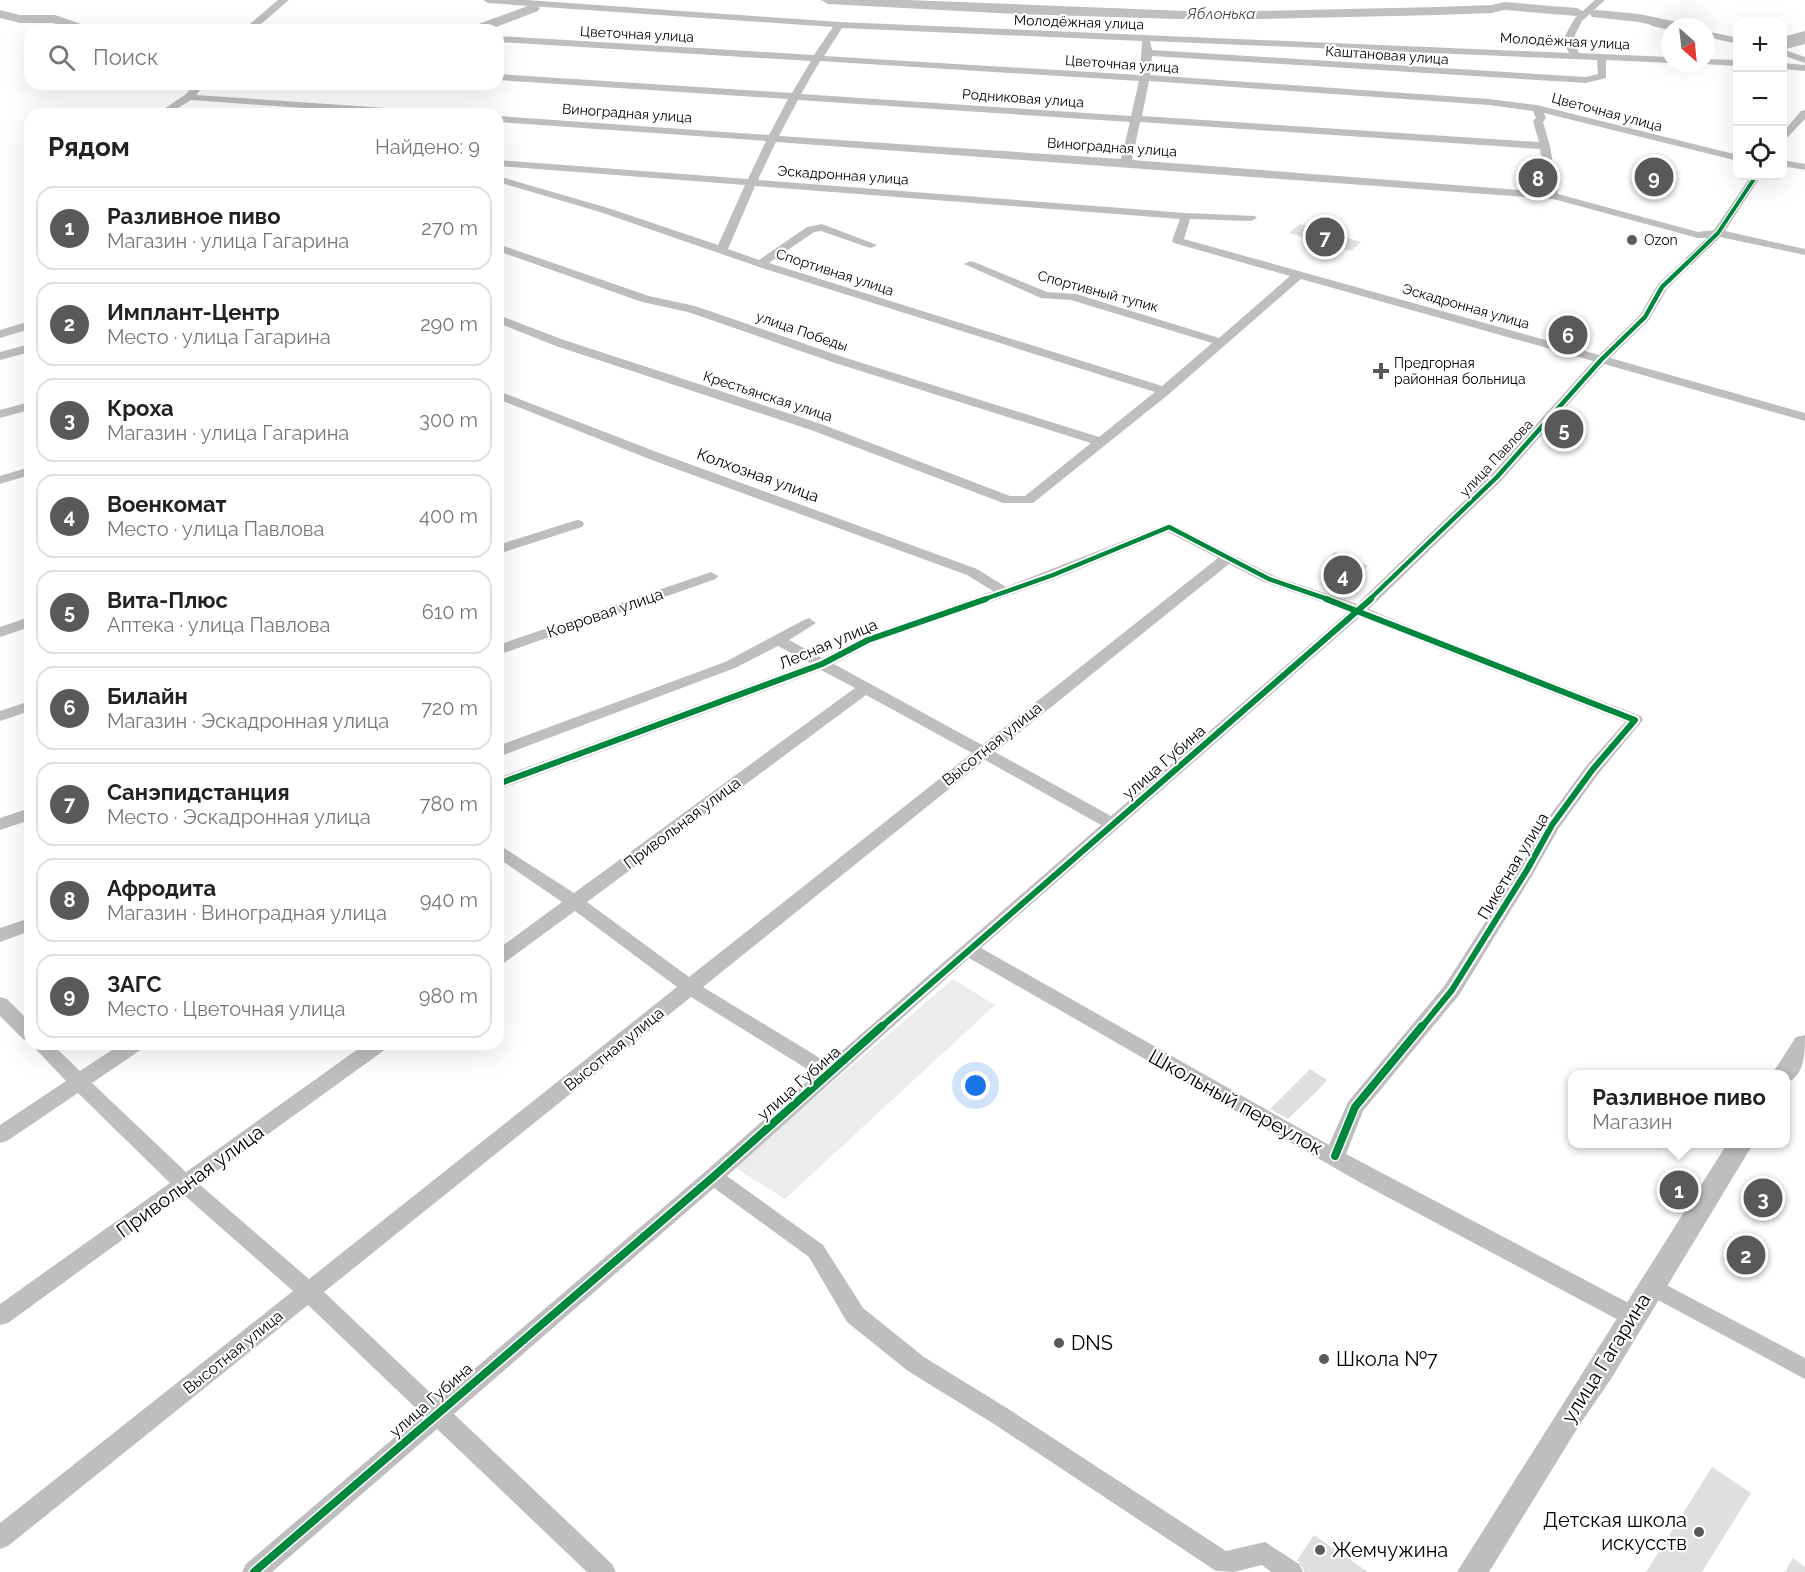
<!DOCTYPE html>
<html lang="ru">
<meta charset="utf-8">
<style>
body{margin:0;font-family:Raleway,sans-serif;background:#f6f6f6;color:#222}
.controls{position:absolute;right:18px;top:18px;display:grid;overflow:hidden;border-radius:12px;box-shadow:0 6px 24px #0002}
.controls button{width:54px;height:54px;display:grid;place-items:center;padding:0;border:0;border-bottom:2px solid #e0e0e0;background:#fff;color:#222;font:30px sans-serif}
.compass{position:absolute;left:1661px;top:18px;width:54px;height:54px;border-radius:50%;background:#fff;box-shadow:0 6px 24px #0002;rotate:153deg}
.you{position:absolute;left:976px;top:1086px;width:21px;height:21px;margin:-15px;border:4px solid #fff;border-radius:50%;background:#1a73e8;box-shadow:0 0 0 9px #1a73e833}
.badge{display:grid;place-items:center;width:39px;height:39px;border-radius:50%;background:#595959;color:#fff;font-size:20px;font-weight:700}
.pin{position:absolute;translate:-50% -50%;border:3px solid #fff;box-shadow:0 2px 6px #0006}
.popup{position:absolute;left:1568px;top:1070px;width:222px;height:78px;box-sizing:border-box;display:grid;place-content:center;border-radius:12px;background:#fff;filter:drop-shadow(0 2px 4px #0005);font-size:20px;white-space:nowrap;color:#767676}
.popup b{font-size:22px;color:#222}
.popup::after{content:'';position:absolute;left:50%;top:100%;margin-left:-12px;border:12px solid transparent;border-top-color:#fff}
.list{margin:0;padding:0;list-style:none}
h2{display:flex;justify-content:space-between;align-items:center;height:78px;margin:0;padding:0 24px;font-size:26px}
h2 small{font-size:20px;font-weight:400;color:#767676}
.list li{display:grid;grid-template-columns:39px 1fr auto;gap:18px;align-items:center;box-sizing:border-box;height:84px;margin:0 12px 12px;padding:0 12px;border:2px solid #e0e0e0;border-radius:18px}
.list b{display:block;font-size:22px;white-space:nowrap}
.list p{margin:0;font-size:20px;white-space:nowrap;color:#767676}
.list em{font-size:20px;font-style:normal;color:#767676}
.icon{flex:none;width:33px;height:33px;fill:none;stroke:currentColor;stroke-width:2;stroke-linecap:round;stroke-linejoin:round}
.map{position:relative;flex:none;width:1805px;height:1572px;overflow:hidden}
.search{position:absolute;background:#fff;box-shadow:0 6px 24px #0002;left:24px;top:24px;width:480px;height:66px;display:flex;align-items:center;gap:15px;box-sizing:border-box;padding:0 21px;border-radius:18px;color:#767676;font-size:22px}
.panel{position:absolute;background:#fff;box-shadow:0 6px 24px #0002;left:24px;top:108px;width:480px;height:942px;border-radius:18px}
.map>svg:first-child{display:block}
.green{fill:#ececec}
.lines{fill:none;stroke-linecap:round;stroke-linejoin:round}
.river{fill:#bfbfbf;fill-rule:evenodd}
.building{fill:#dfdfdf}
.minor{fill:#bebebe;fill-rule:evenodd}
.tertiary{fill:#bebebe;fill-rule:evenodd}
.cycleway-far3-casing{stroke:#fff;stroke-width:6}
.cycleway-far2-casing{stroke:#fff;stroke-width:8}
.cycleway-far1-casing{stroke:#fff;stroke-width:10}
.cycleway-casing{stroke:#fff;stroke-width:11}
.cycleway-far3{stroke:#00873e;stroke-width:4}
.cycleway-far2{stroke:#00873e;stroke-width:4.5}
.cycleway-far1{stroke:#00873e;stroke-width:6}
.cycleway{stroke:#00873e;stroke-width:8}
.poi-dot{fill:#595959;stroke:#fff;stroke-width:2}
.labels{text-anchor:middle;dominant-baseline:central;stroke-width:4.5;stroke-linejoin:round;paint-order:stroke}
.far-street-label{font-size:14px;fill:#000;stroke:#fff}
.far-poi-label{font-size:14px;fill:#000;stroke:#fff;text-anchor:start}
.far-water-label{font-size:15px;font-style:italic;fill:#444;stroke:#fff}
.street-label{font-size:16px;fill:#000;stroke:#fff}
.near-street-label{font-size:20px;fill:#000;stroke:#fff}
.near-poi-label{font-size:20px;fill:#000;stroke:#fff;text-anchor:start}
</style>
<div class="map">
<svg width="1805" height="1572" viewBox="0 0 1805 1572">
<rect width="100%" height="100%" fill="#fff"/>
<path class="green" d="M953,979L995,1005L785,1199L734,1167Z"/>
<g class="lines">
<path class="river" d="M821,0H908L1210,12L1438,7L1492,5L1504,2L1577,8L1584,12L1577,16L1504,10L1492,13L1438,15L1210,20L1016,14L828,4Z
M533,4L540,8L538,11L488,30H468L470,27Z
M0,10L20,15H55L90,27L92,30H72L53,23H20L0,18Z
M1597,10L1639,14L1687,24L1689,27L1670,29L1639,22L1592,17L1590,14L1592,11Z
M1805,36V44L1782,50V41Z"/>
</g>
<path class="building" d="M1649,170L1668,175L1659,184L1640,180Z
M1300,224L1361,242L1351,251L1289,233Z
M1335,552L1368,566L1340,592L1320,584L1337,567L1324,562Z
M1310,1069L1327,1080L1316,1092L1288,1119L1270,1109Z
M1743,1234L1767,1247L1749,1276L1724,1262Z
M1712,1467L1751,1493L1702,1572H1646Z
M1314,1535L1368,1572H1305L1297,1560Z
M1793,1558L1805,1567V1572H1785Z"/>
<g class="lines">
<path class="minor" d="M278,0H289L254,30H243Z
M483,0H526L839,22L1569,53L1563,39L1575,18L1595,0H1605L1582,21L1573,39L1579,53L1670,57V63L1606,60V78L1586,83L1152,56L1150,75L1489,99L1537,105L1738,155V161L1544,113L1546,118L1543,122L1550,146L1558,194L1698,232L1714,230L1751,176H1761L1725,231L1805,249V255L1720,237L1667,289L1649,320L1610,358L1805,413V421L1604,364L1502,480L1369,609L1439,639L1641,716L1643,720L1599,773L1559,828L1533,874L1459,995L1363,1111L1346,1154L1642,1310L1645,1317L1642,1324L1634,1326L1626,1324L1361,1183L969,958L727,1176L823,1245L863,1308L924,1357L1010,1410L1226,1551L1265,1542L1299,1564L1303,1572H1271L1262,1565L1234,1572L1216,1571L994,1424L908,1371L847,1322L809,1257L714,1188L454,1414L612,1564L616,1572H587L437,1429L272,1572H242L246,1564L422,1414L308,1305L8,1546L0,1549V1523L293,1291L184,1195L8,1323L0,1325V1304L170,1183L78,1093L7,1141L0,1143V1125L66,1081L31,1044H52L80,1071L121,1044H144L142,1049L92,1083L186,1172L365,1044H388L386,1049L199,1184L309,1279L677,987L575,911L504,963L498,965V949L562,902L498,858V844L574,893L855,688L821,670L498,790V778L810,663L778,646L735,668L498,757V746L725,662L804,620L809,618L816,623L789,640L822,658L863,637L993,591L967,575L652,460L498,399V391L662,454L977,569L1006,587L1169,523L1274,576L1357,604L1492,474L1593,361L1301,279L1169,394L1033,503H1003L811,430L556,346L498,323V315L564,340L821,424L1010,496H1025L1091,443L835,363L688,312L642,302L498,251V244L649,296L695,306L843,357L1099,437L1155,392L762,268L600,212L498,182V176L608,208L718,245L745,185L498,166V160L748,179L766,141L498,122V116L769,135L788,99L498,80V74L792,93L811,61L498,42V36L814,55L833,27L488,3ZM842,28L1142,41L1140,75L824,56ZM1150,41L1597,60L1598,74L1586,77L1152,50ZM820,61L1139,81L1131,116L801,94ZM1149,81L1489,105L1533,111L1536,118L1533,121L1539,142L1142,116ZM798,100L1130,122L1121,159L779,136ZM1140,122L1540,149L1547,192L1132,160ZM776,142L1553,199L1698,238H1707L1658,284L1640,315L1599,355L1184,239L1190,219L1251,221L1257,218L1255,216L1186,213L758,180ZM755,186L1180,219L1172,241L1174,243L1290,276L1219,338L1076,294L1047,292L974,262L970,261L964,264L1041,298L1071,300L1212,343L1162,386L769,263L814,232L821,231L867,247L871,248L877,245L822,224L807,227L759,260L728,249ZM1168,532L1218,558L982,745L834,664L873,643L1058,578ZM1229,564L1264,582L1349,611L1111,816L995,752ZM1361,616L1429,645L1625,722L1587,765L1546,821L1520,868L1445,985L1348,1102L1329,1145L981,948ZM866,695L972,753L689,977L587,902ZM985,760L1101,825L828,1063L703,987ZM691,997L815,1074L706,1171L438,1400L324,1292Z
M1655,21L1673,25L1675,27H1670V30L1652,26L1650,24Z
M1706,31L1738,38V44L1706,37Z
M1805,31V37L1782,43V37Z
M1782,49L1805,57V63L1782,55Z
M1706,59L1738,60V66L1703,64L1706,63Z
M1782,63L1805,65V71L1782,69Z
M195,84H205L196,95L430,111L435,114H387L191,100L168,114H156L185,95Z
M1805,110V119L1782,143V133L1801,111Z
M1782,160L1805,164V170L1782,166Z
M30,184V192L25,189L26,185Z
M30,321V329L0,338V330Z
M30,344V352L0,360V352Z
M30,402V410L0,418V410Z
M30,467V475L0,484V476Z
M577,520L582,521L584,524L582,527L498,554V545Z
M711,572L718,576L716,579L498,655V645Z
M30,617V627L0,637V627Z
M30,701V711L0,721V711Z
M30,808V820L0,830V818Z
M30,918V931L0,942V928Z
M0,997L7,999L30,1022V1041L23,1039L0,1016Z
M1651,1277L1805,1358V1379L1643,1292L1640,1286L1643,1280Z"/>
<path class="tertiary" d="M1805,1035C1805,1053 1805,1076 1786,1083V1074H1772L1796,1037Z
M1727,1144H1753L1611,1379L1580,1424L1489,1572H1457Z"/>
<defs>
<path id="cycleway-far3" d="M1686,264L1718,233L1756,176"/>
<path id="cycleway-far2" d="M982,600L1053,575L1169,527L1269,579L1330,600
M1369,600L1497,477L1601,360L1645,317L1662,287L1687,263"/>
<path id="cycleway-far1" d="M1326,599L1635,720L1593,769L1552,825L1527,870L1452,990L1421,1028
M498,784L822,664L868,640L986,599
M880,1028L1371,599"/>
<path id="cycleway" d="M1335,1156L1355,1107L1422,1026
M254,1572L713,1177L882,1026"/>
</defs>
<use href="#cycleway-far3" class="cycleway-far3-casing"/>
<use href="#cycleway-far2" class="cycleway-far2-casing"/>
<use href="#cycleway-far1" class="cycleway-far1-casing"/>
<use href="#cycleway" class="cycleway-casing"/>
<use href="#cycleway-far3" class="cycleway-far3"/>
<use href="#cycleway-far2" class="cycleway-far2"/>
<use href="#cycleway-far1" class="cycleway-far1"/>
<use href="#cycleway" class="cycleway"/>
</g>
<g class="poi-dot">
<circle cx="1632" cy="240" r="6"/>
<path d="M1378 362h6v6h6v6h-6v6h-6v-6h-6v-6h6z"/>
<circle cx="1059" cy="1343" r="6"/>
<circle cx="1324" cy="1359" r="6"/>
<circle cx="1699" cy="1532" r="6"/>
<circle cx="1320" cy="1550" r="6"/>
</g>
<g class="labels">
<g class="far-street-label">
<text transform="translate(1079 22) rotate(2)">Молодёжная улица</text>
<text transform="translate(637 34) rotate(3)">Цветочная улица</text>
<text transform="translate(1565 41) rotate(3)">Молодёжная улица</text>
<text transform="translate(1387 55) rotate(4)">Каштановая улица</text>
<text transform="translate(1122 64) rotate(4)">Цветочная улица</text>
<text transform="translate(1023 98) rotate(4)">Родниковая улица</text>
<text transform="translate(1607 112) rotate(15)">Цветочная улица</text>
<text transform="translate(627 113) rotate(4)">Виноградная улица</text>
<text transform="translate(1112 147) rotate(4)">Виноградная улица</text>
<text transform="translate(843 175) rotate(4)">Эскадронная улица</text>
<text transform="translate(835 272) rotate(18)">Спортивная улица</text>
<text transform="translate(1098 291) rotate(15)">Спортивный тупик</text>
<text transform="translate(1466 306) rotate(16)">Эскадронная улица</text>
<text transform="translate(802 331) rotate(19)">улица Победы</text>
<text transform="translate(768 396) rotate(18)">Крестьянская улица</text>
<text transform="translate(1496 458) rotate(-47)">улица Павлова</text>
</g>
<g class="far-poi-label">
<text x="1644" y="240">Ozon</text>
<text x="1394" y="363">Предгорная<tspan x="1394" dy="16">районная больница</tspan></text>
</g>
<g class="far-water-label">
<text x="1221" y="14">Яблонька</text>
</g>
<g class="street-label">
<text transform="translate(758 475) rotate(20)">Колхозная улица</text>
<text transform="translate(605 613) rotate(-19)">Ковровая улица</text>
<text transform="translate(828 644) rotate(-23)">Лесная улица</text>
<text transform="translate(992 744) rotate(-39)">Высотная улица</text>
<text transform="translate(1164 762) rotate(-41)">улица Губина</text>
<text transform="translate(682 823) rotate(-37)">Привольная улица</text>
<text transform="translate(1513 866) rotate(-59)">Пикетная улица</text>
<text transform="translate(614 1049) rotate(-39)">Высотная улица</text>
<text transform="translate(799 1083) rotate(-41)">улица Губина</text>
<text transform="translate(233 1352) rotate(-39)">Высотная улица</text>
<text transform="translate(431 1400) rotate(-41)">улица Губина</text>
</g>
<g class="near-street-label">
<text transform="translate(1236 1102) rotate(29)">Школьный переулок</text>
<text transform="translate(190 1181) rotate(-36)">Привольная улица</text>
<text transform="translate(1606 1358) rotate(-58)">улица Гагарина</text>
</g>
<g class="near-poi-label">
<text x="1071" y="1343">DNS</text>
<text x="1336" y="1359">Школа №7</text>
<text x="1687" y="1520" text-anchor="end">Детская школа<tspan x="1687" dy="23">искусств</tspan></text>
<text x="1332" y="1550">Жемчужина</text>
</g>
</g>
</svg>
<div class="controls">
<button>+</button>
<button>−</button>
<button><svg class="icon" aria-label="locate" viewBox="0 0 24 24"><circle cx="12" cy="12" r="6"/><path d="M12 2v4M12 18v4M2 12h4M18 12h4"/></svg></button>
</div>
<svg class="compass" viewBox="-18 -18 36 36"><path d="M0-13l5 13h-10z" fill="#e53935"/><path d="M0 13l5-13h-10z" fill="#767676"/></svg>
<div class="you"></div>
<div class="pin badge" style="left:1679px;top:1190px">1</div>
<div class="popup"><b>Разливное пиво</b>Магазин</div>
<div class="pin badge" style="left:1746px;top:1255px">2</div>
<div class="pin badge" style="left:1763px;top:1198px">3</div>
<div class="pin badge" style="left:1343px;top:575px">4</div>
<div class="pin badge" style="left:1564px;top:429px">5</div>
<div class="pin badge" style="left:1568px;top:335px">6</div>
<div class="pin badge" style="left:1325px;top:237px">7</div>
<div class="pin badge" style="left:1538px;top:178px">8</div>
<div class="pin badge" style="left:1654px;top:177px">9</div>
<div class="search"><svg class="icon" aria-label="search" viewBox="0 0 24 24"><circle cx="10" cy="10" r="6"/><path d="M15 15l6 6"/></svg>Поиск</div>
<section class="panel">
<h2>Рядом<small>Найдено: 9</small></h2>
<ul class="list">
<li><span class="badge">1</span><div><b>Разливное пиво</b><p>Магазин · улица Гагарина</p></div><em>270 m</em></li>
<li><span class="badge">2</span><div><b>Имплант-Центр</b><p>Место · улица Гагарина</p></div><em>290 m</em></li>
<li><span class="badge">3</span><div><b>Кроха</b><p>Магазин · улица Гагарина</p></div><em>300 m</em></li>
<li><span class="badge">4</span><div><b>Военкомат</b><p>Место · улица Павлова</p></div><em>400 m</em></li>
<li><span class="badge">5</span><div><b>Вита-Плюс</b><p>Аптека · улица Павлова</p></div><em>610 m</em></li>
<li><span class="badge">6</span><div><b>Билайн</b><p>Магазин · Эскадронная улица</p></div><em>720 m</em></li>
<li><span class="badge">7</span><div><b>Санэпидстанция</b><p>Место · Эскадронная улица</p></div><em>780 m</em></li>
<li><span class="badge">8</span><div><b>Афродита</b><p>Магазин · Виноградная улица</p></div><em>940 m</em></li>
<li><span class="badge">9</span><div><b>ЗАГС</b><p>Место · Цветочная улица</p></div><em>980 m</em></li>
</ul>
</section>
</div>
